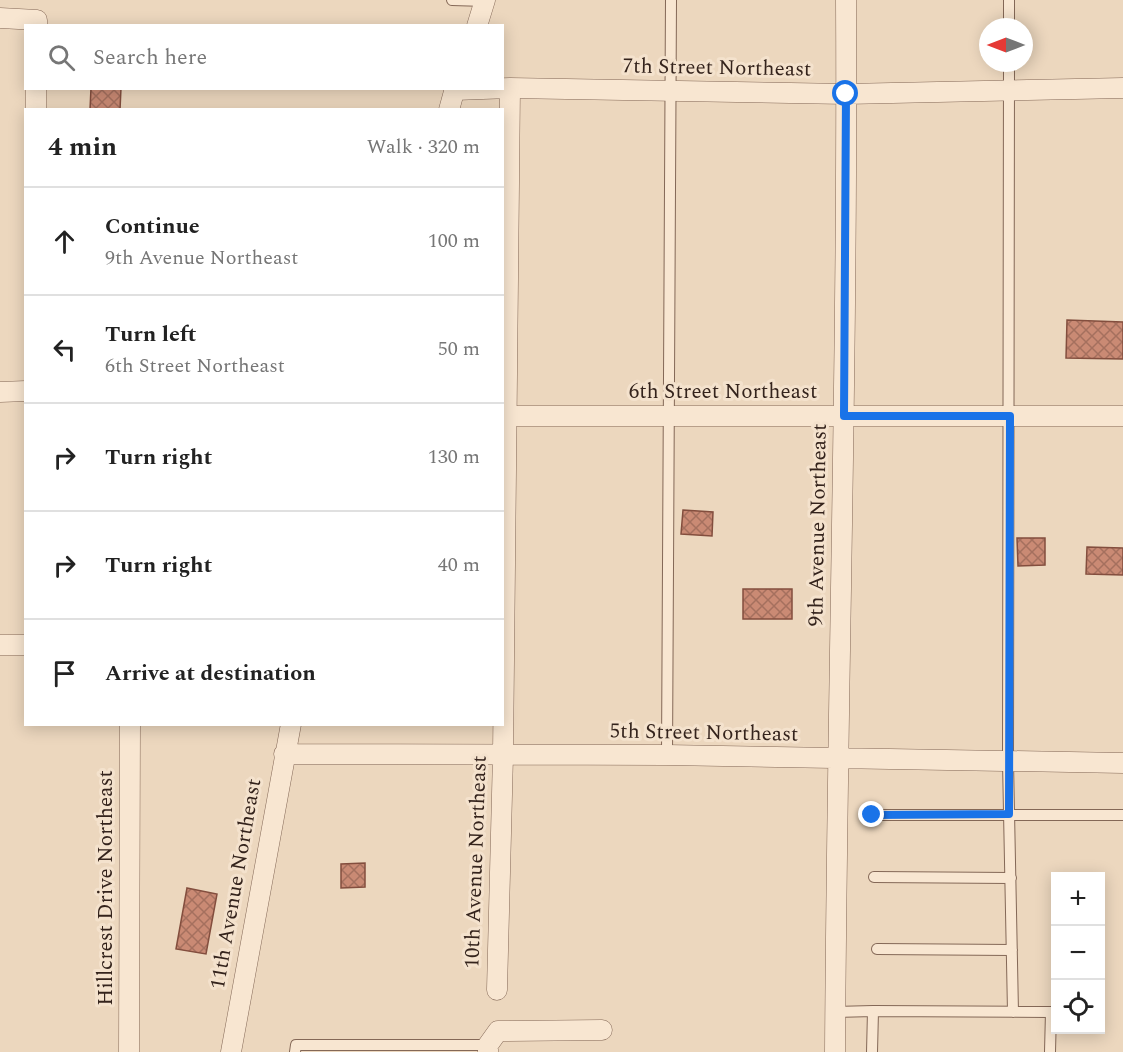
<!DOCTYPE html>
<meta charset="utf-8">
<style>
body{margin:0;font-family:Spectral,serif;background:#f6f6f6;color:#222}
.controls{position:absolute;right:18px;bottom:18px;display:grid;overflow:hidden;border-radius:0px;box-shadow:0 3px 15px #0003}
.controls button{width:54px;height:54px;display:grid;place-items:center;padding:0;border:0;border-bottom:2px solid #e0e0e0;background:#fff;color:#222;font:30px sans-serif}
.compass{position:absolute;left:979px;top:18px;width:54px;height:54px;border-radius:50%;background:#fff;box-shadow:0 3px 15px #0003;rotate:270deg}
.stop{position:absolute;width:18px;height:18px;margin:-14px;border:4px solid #1a73e8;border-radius:50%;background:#fff}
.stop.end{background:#1a73e8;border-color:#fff;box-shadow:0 2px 6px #0008}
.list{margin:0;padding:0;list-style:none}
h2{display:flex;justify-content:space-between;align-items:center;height:78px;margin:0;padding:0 24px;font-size:26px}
h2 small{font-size:20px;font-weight:400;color:#767676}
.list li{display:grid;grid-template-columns:39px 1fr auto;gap:18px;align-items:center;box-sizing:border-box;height:108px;padding:0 24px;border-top:2px solid #e0e0e0}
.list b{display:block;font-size:22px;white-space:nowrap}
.list p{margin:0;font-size:20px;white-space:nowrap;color:#767676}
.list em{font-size:20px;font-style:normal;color:#767676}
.icon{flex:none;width:33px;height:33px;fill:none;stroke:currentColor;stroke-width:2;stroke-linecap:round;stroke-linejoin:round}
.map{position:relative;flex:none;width:1123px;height:1052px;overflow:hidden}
.search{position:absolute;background:#fff;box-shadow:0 3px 15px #0003;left:24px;top:24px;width:480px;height:66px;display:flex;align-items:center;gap:15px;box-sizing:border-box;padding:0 21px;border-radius:0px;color:#767676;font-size:22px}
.panel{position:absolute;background:#fff;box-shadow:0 3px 15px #0003;left:24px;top:108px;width:480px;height:618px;border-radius:0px}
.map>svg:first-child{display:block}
.building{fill:url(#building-cross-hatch);stroke:#834e3e;stroke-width:1.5}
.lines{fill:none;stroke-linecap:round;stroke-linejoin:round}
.lane-casing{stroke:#846857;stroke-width:12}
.street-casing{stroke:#846857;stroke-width:21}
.lane{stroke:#f8e6d1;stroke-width:10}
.street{stroke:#f8e6d1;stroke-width:20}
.route{stroke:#1a73e8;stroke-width:8}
.labels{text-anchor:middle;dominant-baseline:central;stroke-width:6;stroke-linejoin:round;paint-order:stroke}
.street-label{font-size:21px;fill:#34231c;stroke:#f4e2cd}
</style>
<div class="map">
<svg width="1123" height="1052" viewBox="0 0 1123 1052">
<defs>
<pattern id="building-cross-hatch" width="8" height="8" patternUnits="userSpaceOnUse" patternTransform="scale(1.5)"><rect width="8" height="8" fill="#ca8a74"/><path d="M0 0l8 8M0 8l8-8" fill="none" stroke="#a5705e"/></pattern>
</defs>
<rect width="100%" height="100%" fill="#ecd7be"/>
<path class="building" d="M91,88H121L120,110H90Z
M1067,320L1123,322V359L1066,358Z
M683,510L713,512L712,536L681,534Z
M1017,538H1045V565L1018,566Z
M1087,547L1123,548V575L1086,574Z
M743,589H792V619H743Z
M365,863V887L341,888V864Z
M187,888L217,894L206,954L176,949Z"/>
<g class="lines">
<defs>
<path id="lane" d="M452,0L485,1
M1009,0V27
M1009,63L1008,762L1013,1012
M667,755L671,0
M872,815H1123
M874,877L1011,878
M877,949L1012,950
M835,1012L873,1011
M295,1052L296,1045H488
M872,1052L873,1011L1051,1012L1050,1052"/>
<path id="street" d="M0,18L37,20V26
M477,26L485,0
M455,90L510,88L846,94L1123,88
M36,110V88
M449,110L455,88
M0,392L26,391
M502,416H1123
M0,645H26
M284,754L667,755L1123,763
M497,990L503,755L510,88
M129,1052L130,724
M231,1052L291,724
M488,1052V1045L498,1031L602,1030
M835,1052C837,701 848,351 846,0"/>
</defs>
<use href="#lane" class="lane-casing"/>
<use href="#street" class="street-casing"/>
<use href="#lane" class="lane"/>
<use href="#street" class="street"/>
</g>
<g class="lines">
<path class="route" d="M846,94L844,416H1010L1009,814L872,815"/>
</g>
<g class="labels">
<g class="street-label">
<text transform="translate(717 68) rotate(1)">7th Street Northeast</text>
<text x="723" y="392">6th Street Northeast</text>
<text transform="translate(818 525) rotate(-89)">9th Avenue Northeast</text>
<text transform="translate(704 733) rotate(1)">5th Street Northeast</text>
<text transform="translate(476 862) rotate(-88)">10th Avenue Northeast</text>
<text transform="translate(236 884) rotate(-80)">11th Avenue Northeast</text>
<text transform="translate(106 888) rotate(-90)">Hillcrest Drive Northeast</text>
</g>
</g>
</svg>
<div class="controls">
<button>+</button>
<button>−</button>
<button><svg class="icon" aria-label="locate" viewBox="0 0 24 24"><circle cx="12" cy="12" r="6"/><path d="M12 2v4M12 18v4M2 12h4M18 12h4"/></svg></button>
</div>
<svg class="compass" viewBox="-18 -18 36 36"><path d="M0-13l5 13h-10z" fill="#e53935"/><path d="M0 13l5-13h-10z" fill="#767676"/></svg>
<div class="stop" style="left:846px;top:94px"></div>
<div class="stop end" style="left:872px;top:815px"></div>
<div class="search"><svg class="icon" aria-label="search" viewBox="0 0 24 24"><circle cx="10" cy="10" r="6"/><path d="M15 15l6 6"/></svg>Search here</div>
<section class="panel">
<h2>4 min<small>Walk · 320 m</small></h2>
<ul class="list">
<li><svg class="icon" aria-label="ahead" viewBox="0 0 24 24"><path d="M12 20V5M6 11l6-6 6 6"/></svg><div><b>Continue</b><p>9th Avenue Northeast</p></div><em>100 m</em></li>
<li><svg class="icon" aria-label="left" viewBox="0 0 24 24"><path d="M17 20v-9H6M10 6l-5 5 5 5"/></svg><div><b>Turn left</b><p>6th Street Northeast</p></div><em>50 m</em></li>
<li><svg class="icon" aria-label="right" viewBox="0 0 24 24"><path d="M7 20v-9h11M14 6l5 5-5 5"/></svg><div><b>Turn right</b></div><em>130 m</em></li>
<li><svg class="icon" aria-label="right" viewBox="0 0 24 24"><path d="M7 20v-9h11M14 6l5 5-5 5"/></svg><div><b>Turn right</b></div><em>40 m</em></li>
<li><svg class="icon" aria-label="arrive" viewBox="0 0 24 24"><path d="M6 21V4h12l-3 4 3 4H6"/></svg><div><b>Arrive at destination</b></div></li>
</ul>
</section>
</div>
